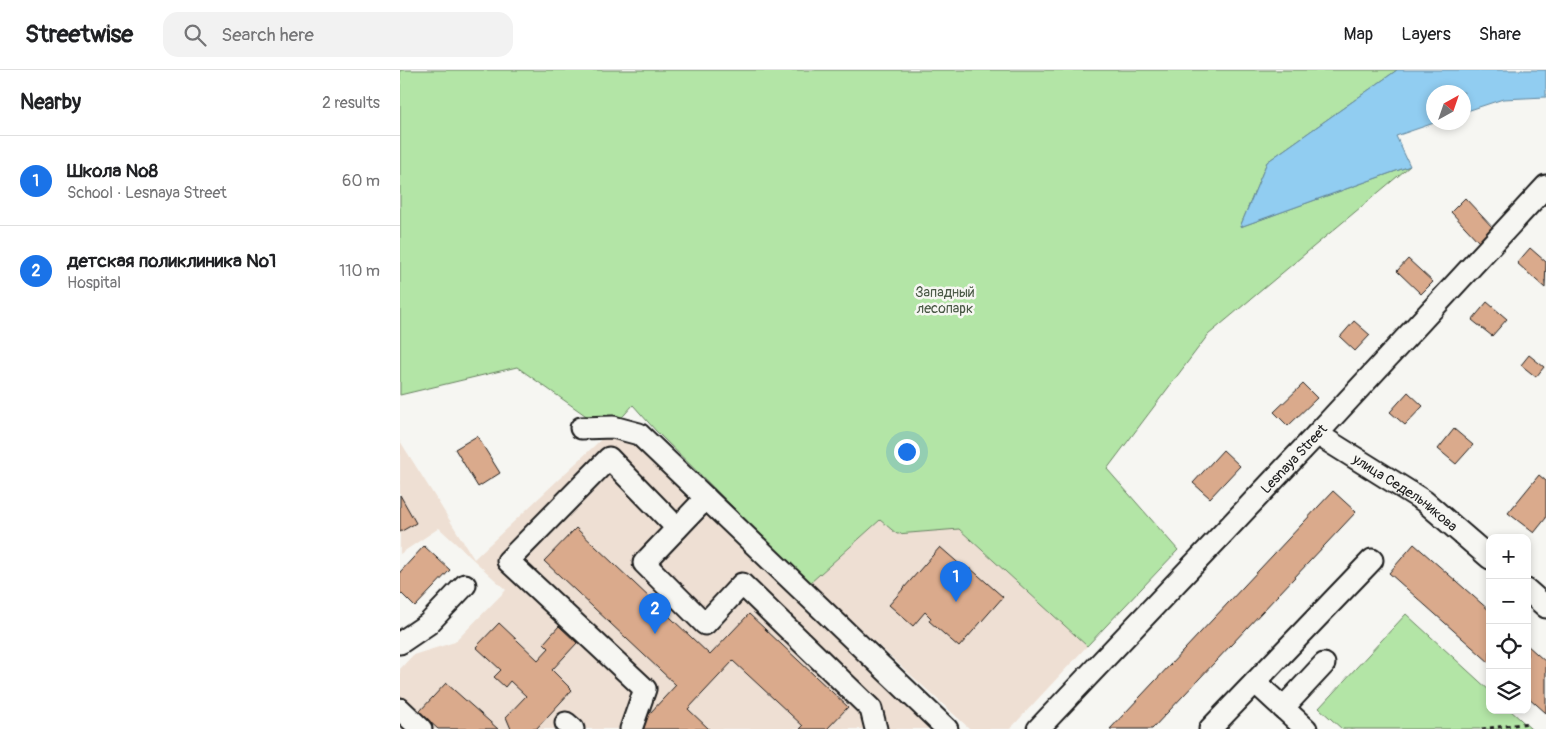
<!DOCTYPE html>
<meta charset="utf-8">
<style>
body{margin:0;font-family:Pangolin,sans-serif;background:#f2f2f2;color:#202124}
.controls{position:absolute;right:15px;bottom:15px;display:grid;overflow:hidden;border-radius:10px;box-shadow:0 2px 8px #0003}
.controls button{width:45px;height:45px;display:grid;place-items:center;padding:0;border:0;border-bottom:1px solid #e0e0e0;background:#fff;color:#202124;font:25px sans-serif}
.compass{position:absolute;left:1026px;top:15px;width:45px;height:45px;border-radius:50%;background:#fff;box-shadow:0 2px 8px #0003;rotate:40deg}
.you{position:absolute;left:506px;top:381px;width:18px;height:18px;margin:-12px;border:4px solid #fff;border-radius:50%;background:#1a73e8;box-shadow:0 0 0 8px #1a73e833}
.badge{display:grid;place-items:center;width:32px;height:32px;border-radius:50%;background:#1a73e8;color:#fff;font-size:16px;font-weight:700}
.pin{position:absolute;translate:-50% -41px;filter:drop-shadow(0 1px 2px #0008)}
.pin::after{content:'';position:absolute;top:26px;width:18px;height:15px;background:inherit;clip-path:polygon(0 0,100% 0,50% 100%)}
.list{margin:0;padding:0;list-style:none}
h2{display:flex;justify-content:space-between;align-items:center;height:65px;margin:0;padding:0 20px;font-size:21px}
h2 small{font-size:16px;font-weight:400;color:#757577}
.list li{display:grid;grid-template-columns:32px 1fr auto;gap:15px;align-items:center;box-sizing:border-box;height:90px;padding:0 20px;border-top:1px solid #e0e0e0}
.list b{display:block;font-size:19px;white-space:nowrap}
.list p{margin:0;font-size:16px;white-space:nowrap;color:#757577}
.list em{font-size:16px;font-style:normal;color:#757577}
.icon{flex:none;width:28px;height:28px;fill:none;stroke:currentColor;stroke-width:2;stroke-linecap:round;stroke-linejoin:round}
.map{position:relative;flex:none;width:1146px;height:659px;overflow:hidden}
header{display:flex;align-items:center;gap:30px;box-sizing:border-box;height:70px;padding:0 25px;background:#fff;border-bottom:1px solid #e0e0e0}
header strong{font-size:24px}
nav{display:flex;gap:28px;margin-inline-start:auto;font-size:18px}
.search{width:350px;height:45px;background:#f2f2f2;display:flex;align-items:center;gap:12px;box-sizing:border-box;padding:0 18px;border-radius:15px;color:#757577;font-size:19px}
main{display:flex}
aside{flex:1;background:#fff}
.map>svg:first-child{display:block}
.built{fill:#eedfd3}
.green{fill:#b3e5a6;stroke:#688061}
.water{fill:#91cdf1;stroke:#62869c}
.building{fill:#daaa8c;stroke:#1c1c1c}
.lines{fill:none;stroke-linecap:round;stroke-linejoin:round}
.minor-casing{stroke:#1c1c1c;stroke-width:25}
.path{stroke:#1c1c1c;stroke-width:3;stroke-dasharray:4 4;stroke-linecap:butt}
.minor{stroke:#f6f6f2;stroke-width:21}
.labels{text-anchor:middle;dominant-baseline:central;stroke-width:5;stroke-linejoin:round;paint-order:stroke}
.park-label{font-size:14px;fill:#495845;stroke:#f6f6f2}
.street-label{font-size:14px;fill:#1c1c1c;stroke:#f6f6f2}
</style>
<header>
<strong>Streetwise</strong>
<div class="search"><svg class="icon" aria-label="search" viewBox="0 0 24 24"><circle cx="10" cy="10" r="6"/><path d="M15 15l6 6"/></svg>Search here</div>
<nav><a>Map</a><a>Layers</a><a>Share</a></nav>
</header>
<main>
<aside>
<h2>Nearby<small>2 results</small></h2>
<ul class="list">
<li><span class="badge">1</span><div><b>Школа №8</b><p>School · Lesnaya Street</p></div><em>60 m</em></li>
<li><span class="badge">2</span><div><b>детская поликлиника №1</b><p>Hospital</p></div><em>110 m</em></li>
</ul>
</aside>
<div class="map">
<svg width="1146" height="659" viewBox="0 0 1146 659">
<rect width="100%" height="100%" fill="#f6f6f2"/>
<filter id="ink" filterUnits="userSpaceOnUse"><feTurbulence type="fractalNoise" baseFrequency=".02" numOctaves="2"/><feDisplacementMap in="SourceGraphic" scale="10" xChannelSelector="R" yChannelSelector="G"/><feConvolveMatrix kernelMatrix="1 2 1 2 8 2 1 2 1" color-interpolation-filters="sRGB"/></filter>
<g filter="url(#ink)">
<path class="built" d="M209,362L233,365L365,498L529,659H0V599L13,585L55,572L106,520L39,458L0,484V371L74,489Z
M480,450L497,464L559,459L687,576L610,659H570L410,513Z"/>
<path class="green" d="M0,0H997L867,92L840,157L1010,96L808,265L707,399L778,480L687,576L559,459L497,464L480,450L410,513L256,361L233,335L209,362L117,297L0,325Z
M1006,544L1090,621V640H1110L1131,659H942L919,638Z"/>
<path class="water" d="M997,0H1146V27L1103,29L1064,42V22H1034V53L996,66L1010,96L840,157L867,92Z"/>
<path class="building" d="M1065,128L1094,159L1079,172L1051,142Z
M1130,178L1146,192L1145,218L1117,193Z
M1008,189L1033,212L1021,224L997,201Z
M1087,232L1107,249L1092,266L1072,250Z
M954,251L970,265L955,281L940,267Z
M1129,285L1144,297L1136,307L1121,295Z
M903,314L917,328L888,356L874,342Z
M1008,322L1023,336L1005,355L990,342Z
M1054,359L1073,375L1056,394L1038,379Z
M77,366L100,403L78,417L55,379Z
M823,380L840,396L810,428L793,413Z
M1139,405L1146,411V448L1134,463L1108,443Z
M933,421L956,442L752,659H710Z
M0,425L16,453L0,462Z
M176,458L310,585L349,544L448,637L427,659H400L403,656L333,591L288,639L309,659H242L238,656L276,615L144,491Z
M1014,474L1090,541V593L989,503Z
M24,476L50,500L15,537L0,522V502Z
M540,477L564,498L561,502L564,505L570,498L603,527L559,577L529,551L531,548L525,542L513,556L489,535Z
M99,553L138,590L149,578L144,573L159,556L177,573L152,600L172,620L136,659H111L106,647L126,626L110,611L105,617L94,607L101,600L76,577Z
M1127,575L1146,592V643L1127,626Z
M46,613L98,659H38L19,642Z"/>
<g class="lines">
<defs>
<g id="minor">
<path d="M181,358L213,357L239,364L547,659"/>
<path id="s1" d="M917,364L1024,431L1090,488"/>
<path d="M306,428L244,493L305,554L342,514L471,639L476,659"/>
<path d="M1127,520L1146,537"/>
<path d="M0,573L28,554L65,515"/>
<path d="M855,612L906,659"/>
<path d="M883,638L924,594"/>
<path d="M0,639L21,659"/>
<path d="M166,653L173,659"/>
<path d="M231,659L245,619L108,491L209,388L277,458"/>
<path id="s2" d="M638,659L917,364L1146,116"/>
<path d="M810,659L972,490"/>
</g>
</defs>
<use href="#minor" class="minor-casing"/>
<path class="path" d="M1082,659L1129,653"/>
<use href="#minor" class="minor"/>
</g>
</g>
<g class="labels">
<g class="park-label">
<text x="545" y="222">Западный<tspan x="545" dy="16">лесопарк</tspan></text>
</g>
<g class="street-label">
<text stroke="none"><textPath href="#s2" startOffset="372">Lesnaya Street</textPath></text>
<text stroke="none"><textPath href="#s1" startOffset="106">улица Седельникова</textPath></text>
</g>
</g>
</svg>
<div class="controls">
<button>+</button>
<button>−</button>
<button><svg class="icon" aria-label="locate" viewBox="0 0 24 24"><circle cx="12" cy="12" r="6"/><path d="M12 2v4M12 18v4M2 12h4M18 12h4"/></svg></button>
<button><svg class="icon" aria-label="layers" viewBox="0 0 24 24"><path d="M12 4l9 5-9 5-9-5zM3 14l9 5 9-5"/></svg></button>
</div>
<svg class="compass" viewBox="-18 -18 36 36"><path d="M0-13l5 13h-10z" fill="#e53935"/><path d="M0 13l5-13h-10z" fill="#757577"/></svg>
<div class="you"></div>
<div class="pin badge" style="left:556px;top:532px">1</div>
<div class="pin badge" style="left:255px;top:564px">2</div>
</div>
</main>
